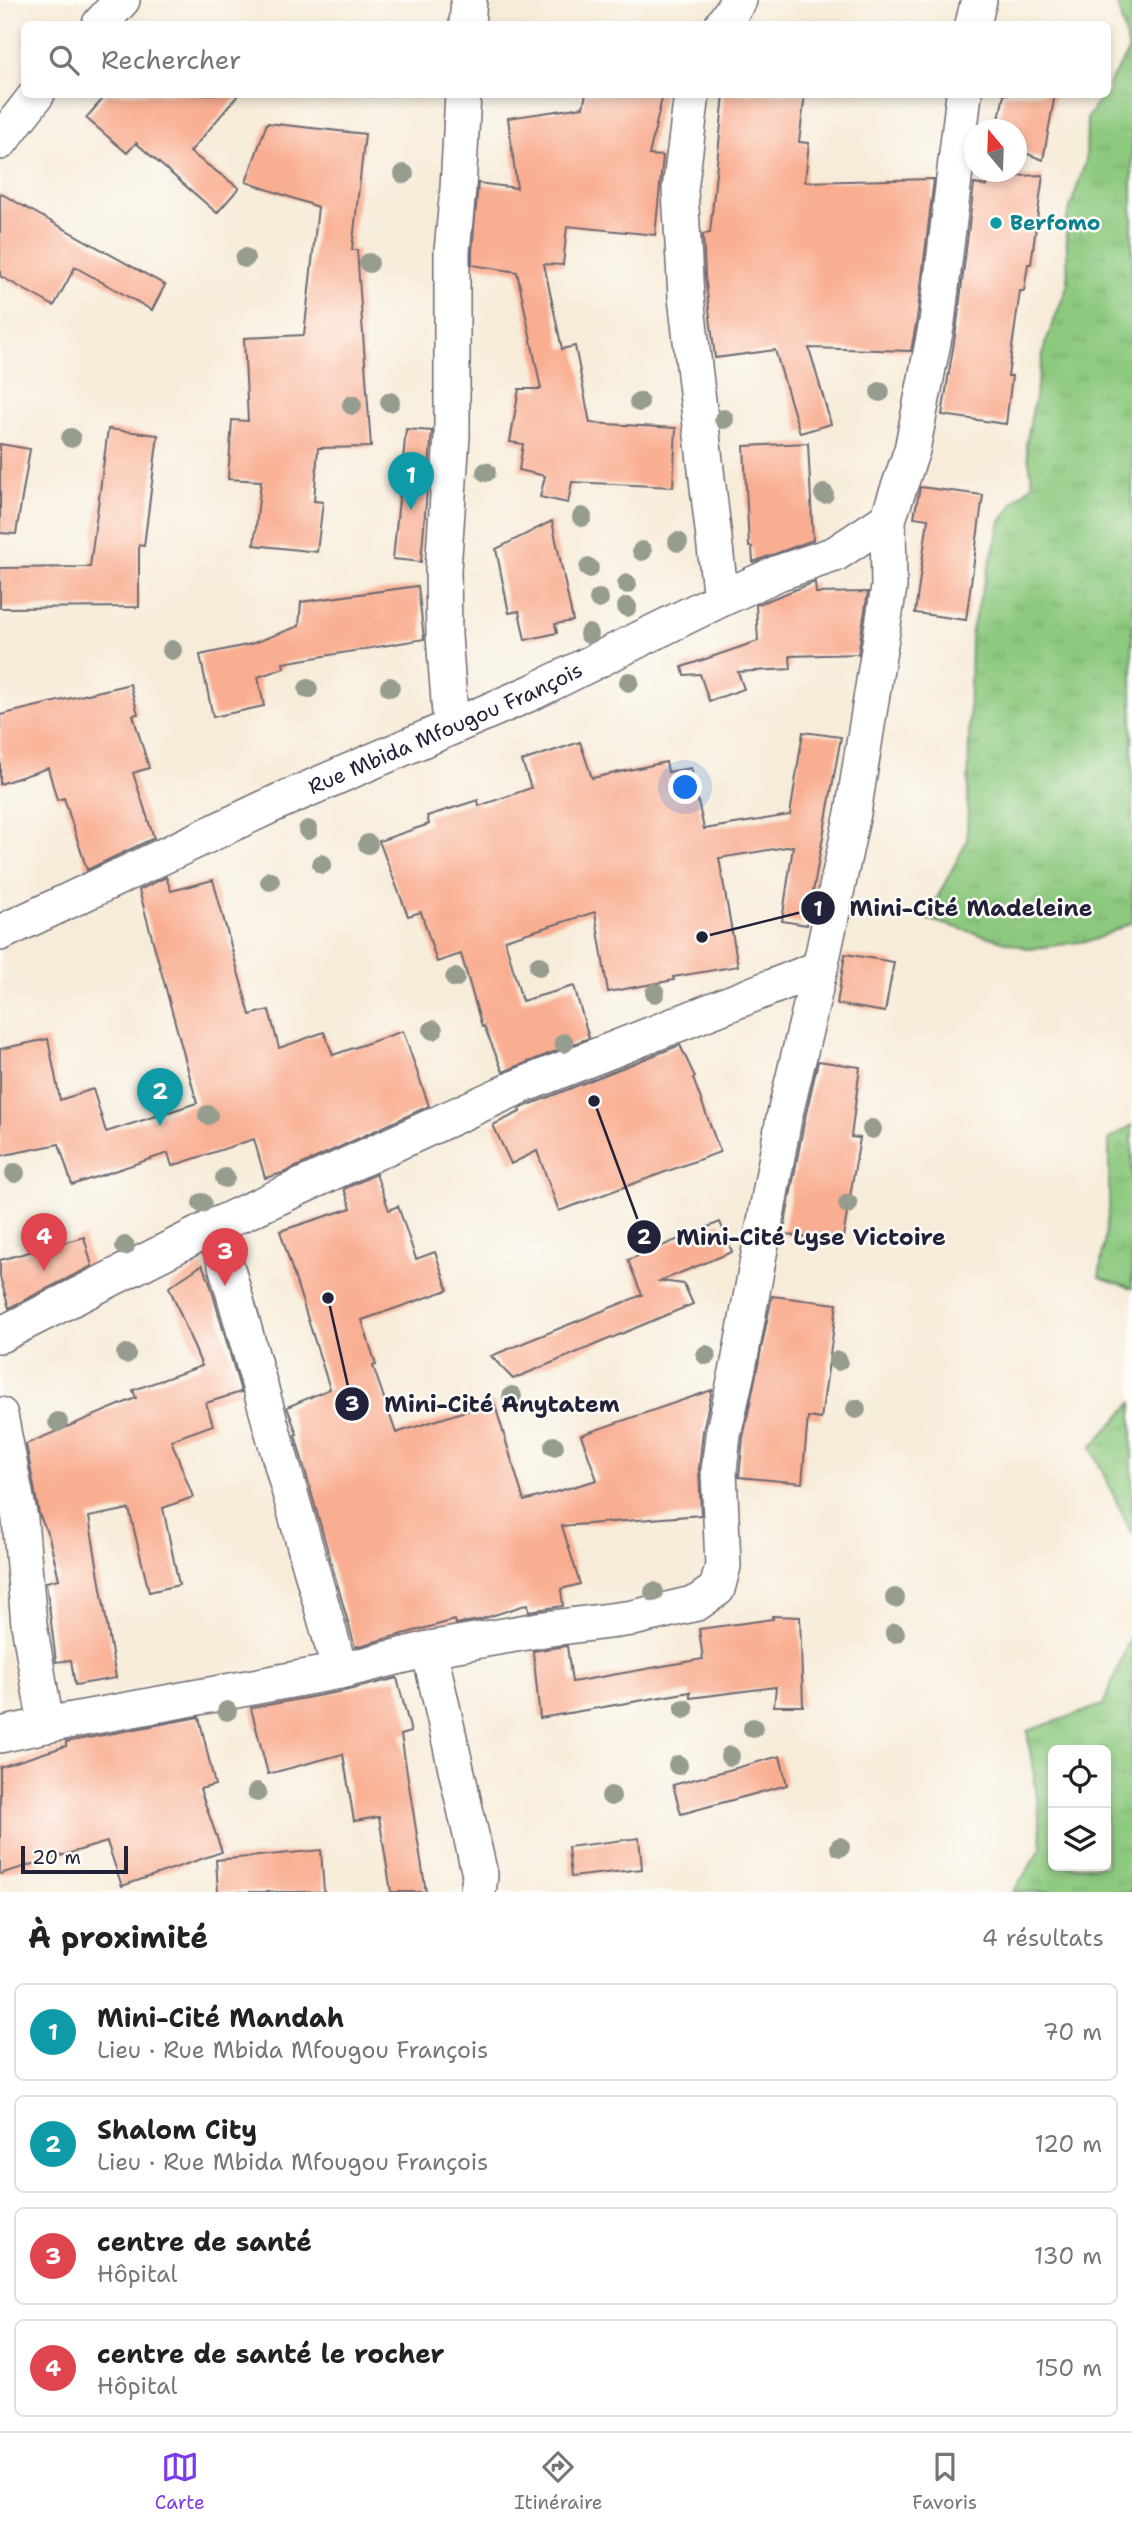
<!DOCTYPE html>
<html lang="fr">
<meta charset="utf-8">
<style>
body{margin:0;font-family:"Shantell Sans",sans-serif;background:#f2f2f2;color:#222}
.controls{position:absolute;right:21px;bottom:21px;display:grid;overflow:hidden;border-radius:10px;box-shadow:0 4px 10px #0003}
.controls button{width:63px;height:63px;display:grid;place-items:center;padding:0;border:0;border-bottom:2px solid #e0e0e0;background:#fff;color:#222;font:35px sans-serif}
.compass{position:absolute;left:964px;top:119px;width:63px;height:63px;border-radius:50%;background:#fff;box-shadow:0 4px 10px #0003;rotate:341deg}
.scale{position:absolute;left:21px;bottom:18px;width:107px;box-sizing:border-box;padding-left:7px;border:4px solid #22223b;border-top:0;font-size:19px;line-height:24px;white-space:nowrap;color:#22223b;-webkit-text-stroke:5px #fdfcf7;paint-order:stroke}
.you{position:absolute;left:686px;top:788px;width:24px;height:24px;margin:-18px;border:5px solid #fff;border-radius:50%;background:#1a73e8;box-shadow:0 0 0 10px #1a73e833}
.badge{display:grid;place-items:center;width:46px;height:46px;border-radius:50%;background:#7c3aed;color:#fff;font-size:23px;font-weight:700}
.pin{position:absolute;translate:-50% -58px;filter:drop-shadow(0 2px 4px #0008)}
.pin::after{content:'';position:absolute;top:37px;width:24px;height:21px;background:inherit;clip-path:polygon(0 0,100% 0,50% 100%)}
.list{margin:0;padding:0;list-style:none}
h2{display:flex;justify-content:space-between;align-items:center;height:91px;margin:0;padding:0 28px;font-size:30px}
h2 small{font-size:23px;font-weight:400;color:#767676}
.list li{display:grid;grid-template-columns:46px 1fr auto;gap:21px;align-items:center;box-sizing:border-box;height:98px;margin:0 14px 14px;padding:0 14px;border:2px solid #e0e0e0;border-radius:10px}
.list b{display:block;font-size:26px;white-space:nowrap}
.list p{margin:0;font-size:23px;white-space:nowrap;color:#767676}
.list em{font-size:23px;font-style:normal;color:#767676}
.icon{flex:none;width:38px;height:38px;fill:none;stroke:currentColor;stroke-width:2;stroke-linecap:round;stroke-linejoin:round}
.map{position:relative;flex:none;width:1132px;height:1892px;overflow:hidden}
.search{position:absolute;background:#fff;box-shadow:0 4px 10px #0003;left:21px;right:21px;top:21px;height:77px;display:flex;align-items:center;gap:18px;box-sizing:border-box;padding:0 24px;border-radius:10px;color:#767676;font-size:26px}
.sheet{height:539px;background:#fff}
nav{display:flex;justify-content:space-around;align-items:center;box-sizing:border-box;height:98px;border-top:2px solid #e0e0e0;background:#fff;font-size:19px;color:#767676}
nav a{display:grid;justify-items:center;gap:4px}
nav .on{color:#7c3aed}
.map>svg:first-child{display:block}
.grass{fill:url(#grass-tufts);stroke:#58765d;stroke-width:2;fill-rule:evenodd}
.building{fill:#f9ae92}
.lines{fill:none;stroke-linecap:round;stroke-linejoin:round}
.minor-casing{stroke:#6d6972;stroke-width:38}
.minor{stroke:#fff;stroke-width:35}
.tree{fill:#969d8f}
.culture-dot{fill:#0f9aa8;stroke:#fdfcf7;stroke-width:2.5}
.labels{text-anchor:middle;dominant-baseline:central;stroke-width:5;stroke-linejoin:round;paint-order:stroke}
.culture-label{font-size:21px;font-weight:bold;fill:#0d838f;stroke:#fdfcf7;text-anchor:start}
.street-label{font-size:21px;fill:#22223b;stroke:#fdfcf7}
.leader{fill:none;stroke:#22223b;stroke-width:2.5}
.callout-dot{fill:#22223b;stroke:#fdfcf7;stroke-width:2.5}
.mark-label{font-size:21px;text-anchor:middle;font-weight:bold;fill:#fff}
.callout-label{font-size:23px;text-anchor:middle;font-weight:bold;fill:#22223b;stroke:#fdfcf7;stroke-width:5;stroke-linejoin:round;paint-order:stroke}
</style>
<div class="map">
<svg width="1132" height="1892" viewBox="0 0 1132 1892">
<defs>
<pattern id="grass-tufts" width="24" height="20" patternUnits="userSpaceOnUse" patternTransform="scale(1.75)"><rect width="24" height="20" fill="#8dc97f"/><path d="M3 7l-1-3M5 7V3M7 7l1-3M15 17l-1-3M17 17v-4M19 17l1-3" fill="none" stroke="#79ac6f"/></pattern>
</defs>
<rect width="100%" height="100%" fill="#fdfcf7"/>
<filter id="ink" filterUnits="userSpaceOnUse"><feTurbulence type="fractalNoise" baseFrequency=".0143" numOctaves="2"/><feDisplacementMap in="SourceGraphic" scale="14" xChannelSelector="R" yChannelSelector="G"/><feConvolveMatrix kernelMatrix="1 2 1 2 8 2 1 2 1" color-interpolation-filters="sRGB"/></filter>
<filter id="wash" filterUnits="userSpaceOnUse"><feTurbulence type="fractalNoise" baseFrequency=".00686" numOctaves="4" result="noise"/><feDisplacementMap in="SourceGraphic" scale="28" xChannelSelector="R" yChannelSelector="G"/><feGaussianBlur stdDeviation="1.57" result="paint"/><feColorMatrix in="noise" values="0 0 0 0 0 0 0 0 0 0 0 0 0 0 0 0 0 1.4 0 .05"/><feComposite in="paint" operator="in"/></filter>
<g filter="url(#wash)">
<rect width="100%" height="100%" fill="#f7ecd9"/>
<path class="grass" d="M1116,0H1132V922L1094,940L1030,949L926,919L967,841L971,634L976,613L1001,522L1014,502L1033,484L1026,445L1045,344L1068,284L1066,221L1086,160L1087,118L1102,95L1108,94V85L1129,50Z
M1132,1125V1288L1099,1277L1109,1208V1139Z
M1132,1403V1535L1091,1447Z
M1132,1633L1131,1892H1013L1042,1847L1036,1789L1027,1731L1103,1705ZM1053,1750H1106V1866H1053Z"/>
<g id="blocks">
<path class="building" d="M107,94H239L190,152L239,188L217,213L136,143L127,153L86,118Z
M586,94H663L649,155L663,156L655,235L567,226L563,265L544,264L562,349L575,346L590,423L676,428L673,487L572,482L568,503L540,497L545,476L519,470L523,444L510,442L519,389H541L517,272L472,265V252L478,183L517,188L508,118L583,107Z
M724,94H805L799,142L809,143L805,182L934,179L917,319L911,351L809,348L831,424L800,433L775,350L715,358L705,275L703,234L710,233Z
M1004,94H1055L1043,160L1017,150V130H997Z
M267,123L365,134L352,250H357L371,447L318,448L314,501L323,502L317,552L254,545L261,481L228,479L232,420L248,421L244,338L304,335L318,207L246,182Z
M1043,175L1031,264H1028L1024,291H1020L1008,376H1012L1006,424L942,415L957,324L974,184L987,186L989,177Z
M0,193L165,285L152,310L75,267L54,306L0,276Z
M108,429L158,435L144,546L139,545V607L0,608V568L90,567Z
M406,429L432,431L421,562L393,559Z
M808,443L813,540L753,562L752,547H749L744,446Z
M0,444L30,449L16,534L0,533Z
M920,487L983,495L966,620L915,613L928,519L914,517Z
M552,521L573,621L555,624L557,633L525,640L519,611L509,613L496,549Z
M815,582L816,593L868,592L858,654L790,656L791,669L738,672L744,689L709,701L700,674L684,675L682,667L758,641L756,605Z
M418,586L424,639L283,663L284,668L258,677L264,706L213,717L200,655L251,644L299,626L301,602Z
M130,684L138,714L133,715L149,768L133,773L154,838L87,870L64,798L57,800L48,768L0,784V715Z
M803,732L841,737L807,925L782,921L793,846L719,858L738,966L673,977L674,980L608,992L595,912L505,940L522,1001L574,986L589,1038L503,1072L484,1026L482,1027L461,954L437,962L421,912L408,916L379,841L429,824L427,816L478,800L479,806L531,788L522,761L580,742L592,778L666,762L668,772L691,768L704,829L790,815Z
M166,877L171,891L213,880L250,1015L269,1010L279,1048L324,1032L333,1055L403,1031L429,1106L283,1173L265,1178L254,1139L172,1166L168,1153L72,1185L59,1144L0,1156V1049L48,1039L60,1100L93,1089L106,1132L197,1103L139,890Z
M845,954L894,962L885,1012L837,1004Z
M680,1045L695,1077L693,1078L720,1152L559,1211L537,1151L511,1164L493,1125L520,1112L519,1109L526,1106Z
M818,1061L860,1067L851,1137L860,1138L842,1243L783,1234L804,1122Z
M376,1174L389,1210L398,1206L416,1259L435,1252L448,1290L362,1320L376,1365L373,1366L396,1433L494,1402L524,1501L597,1480L581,1435L712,1390L703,1431L699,1469L701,1515L562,1526L580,1584L561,1589L563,1606L529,1611L528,1604L479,1620L456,1624L455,1620L355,1647L295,1435L297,1434L287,1407L330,1389L280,1231L351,1208L344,1189Z
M720,1222L732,1252L660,1281L684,1284L693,1304L513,1379L491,1356L642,1295L628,1260Z
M84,1237L92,1266L9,1308L0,1277V1260Z
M202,1265L209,1280L241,1392L206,1403L213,1425L171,1440L193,1497L163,1508L179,1585L149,1592L129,1509L89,1517L116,1678L75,1685L71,1660L56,1662L46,1582L59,1579L49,1537L39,1514L26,1444L136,1398L133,1390L202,1366L169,1287Z
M772,1296L837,1304L821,1419L808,1417L802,1483L739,1477L743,1438Z
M772,1616L800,1617L803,1706H774L776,1687L690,1698V1692L540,1718L533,1651L567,1646L572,1682L703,1659L699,1629L773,1619Z
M397,1678L411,1732L401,1735L426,1892H391L379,1817L354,1821L343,1754L268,1774L251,1708L344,1691Z
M199,1717L215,1785L200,1789L222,1852L122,1886L107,1842L0,1874V1767L66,1746V1742Z
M780,1756L787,1785L681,1814L673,1785Z
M639,1838L642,1869L571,1877L568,1847Z
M321,1850L324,1892H218L216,1860Z"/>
</g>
</g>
<g filter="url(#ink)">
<use href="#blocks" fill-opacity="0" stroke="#6d6972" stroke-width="2"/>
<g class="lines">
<defs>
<g id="minor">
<path d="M100,24L122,0"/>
<path d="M467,24L469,0"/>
<path d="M723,24L739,0"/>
<path d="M973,24L979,0"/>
<path d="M692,94L680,190L686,297L721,599"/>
<path d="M0,142L37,94"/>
<path d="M451,727L444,636L443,570L452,436V251L458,189L463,94"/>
<path id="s1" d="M0,933L278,802L533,692L721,599L778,573L835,554L888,519"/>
<path d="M215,1226L340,1671"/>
<path d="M0,1335L215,1226L518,1087L820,968"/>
<path d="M0,1415L20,1519L29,1624L46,1725"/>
<path d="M429,1649L480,1875L478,1892"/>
<path d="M0,1735L46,1725L340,1671L429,1649L544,1629L633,1618L697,1603L717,1589L723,1566L719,1471L723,1435L739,1363L784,1118L820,968L853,813L889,587L888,519L912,450L937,322L964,94"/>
</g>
</defs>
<use href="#minor" class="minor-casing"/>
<use href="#minor" class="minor"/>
</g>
<g class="tree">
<circle cx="404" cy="174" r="10"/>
<circle cx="245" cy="258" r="10"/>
<circle cx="369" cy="263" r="10"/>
<circle cx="880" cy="392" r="10"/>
<circle cx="390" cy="402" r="10"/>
<circle cx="639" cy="402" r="10"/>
<circle cx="352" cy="405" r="10"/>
<circle cx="724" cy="419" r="10"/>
<circle cx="71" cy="438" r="10"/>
<circle cx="486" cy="472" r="10"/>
<circle cx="824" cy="494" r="10"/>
<circle cx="582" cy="517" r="10"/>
<circle cx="678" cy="542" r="10"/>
<circle cx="642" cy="551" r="10"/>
<circle cx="589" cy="568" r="10"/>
<circle cx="627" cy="584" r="10"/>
<circle cx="599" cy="599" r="10"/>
<circle cx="627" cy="607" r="10"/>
<circle cx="589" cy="634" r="10"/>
<circle cx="172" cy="650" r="10"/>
<circle cx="629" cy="682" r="10"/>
<circle cx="390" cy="687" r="10"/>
<circle cx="308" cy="689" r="10"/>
<circle cx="687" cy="787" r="10"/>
<circle cx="308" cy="830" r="10"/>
<circle cx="368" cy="844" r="10"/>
<circle cx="322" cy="864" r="10"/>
<circle cx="270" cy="881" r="10"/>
<circle cx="539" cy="966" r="10"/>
<circle cx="455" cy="978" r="10"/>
<circle cx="655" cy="993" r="10"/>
<circle cx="433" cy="1030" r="10"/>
<circle cx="564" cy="1043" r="10"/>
<circle cx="208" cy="1115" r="10"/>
<circle cx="872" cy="1129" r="10"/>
<circle cx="15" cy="1173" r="10"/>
<circle cx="225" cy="1178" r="10"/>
<circle cx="202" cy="1203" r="10"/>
<circle cx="848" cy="1204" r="10"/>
<circle cx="125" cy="1246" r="10"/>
<circle cx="126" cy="1354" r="10"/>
<circle cx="706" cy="1355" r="10"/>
<circle cx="838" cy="1361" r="10"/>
<circle cx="512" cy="1396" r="10"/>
<circle cx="856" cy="1409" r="10"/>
<circle cx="58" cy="1422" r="10"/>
<circle cx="554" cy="1446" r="10"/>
<circle cx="654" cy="1592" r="10"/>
<circle cx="895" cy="1598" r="10"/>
<circle cx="895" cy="1633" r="10"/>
<circle cx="684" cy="1709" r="10"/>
<circle cx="227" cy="1711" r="10"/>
<circle cx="753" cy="1728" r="10"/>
<circle cx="730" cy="1756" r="10"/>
<circle cx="678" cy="1765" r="10"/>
<circle cx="257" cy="1792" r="10"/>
<circle cx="611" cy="1796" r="10"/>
<circle cx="840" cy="1847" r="10"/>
</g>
</g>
<circle class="culture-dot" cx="996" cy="223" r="7"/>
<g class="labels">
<g class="culture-label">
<text x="1010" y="223">Berfomo</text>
</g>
<g class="street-label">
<text stroke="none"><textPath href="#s1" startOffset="490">Rue Mbida Mfougou François</textPath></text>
</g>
</g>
<path class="leader" d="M702 937L818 908M594 1101L644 1237M328 1298L352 1404"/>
<g class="callout-dot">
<circle cx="702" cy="937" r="7"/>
<circle cx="594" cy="1101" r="7"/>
<circle cx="328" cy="1298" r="7"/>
<circle cx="818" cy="908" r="18"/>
<circle cx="644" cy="1237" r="18"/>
<circle cx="352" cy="1404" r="18"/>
</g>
<g class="mark-label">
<text x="818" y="916">1</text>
<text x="644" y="1244">2</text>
<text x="352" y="1411">3</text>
</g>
<g class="callout-label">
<text x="971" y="916">Mini-Cité Madeleine</text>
<text x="811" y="1245">Mini-Cité Lyse Victoire</text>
<text x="502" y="1412">Mini-Cité Anytatem</text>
</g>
</svg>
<div class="controls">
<button><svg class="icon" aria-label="locate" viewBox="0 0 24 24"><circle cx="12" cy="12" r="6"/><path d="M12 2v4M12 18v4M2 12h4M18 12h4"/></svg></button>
<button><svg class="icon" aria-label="layers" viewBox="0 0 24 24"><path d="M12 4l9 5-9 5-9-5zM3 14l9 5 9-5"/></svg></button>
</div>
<svg class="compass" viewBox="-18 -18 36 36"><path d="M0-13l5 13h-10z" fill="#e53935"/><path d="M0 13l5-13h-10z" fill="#767676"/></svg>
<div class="scale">20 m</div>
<div class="you"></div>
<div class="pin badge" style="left:411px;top:510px;background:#0f9aa8">1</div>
<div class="pin badge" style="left:160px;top:1126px;background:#0f9aa8">2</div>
<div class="pin badge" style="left:225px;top:1286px;background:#e0444e">3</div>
<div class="pin badge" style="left:44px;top:1271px;background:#e0444e">4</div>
<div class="search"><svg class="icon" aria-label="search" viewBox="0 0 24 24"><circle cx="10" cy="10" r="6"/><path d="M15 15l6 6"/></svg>Rechercher</div>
</div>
<section class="sheet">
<h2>À proximité<small>4 résultats</small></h2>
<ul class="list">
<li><span class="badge" style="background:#0f9aa8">1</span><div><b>Mini-Cité Mandah</b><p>Lieu · Rue Mbida Mfougou François</p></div><em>70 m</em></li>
<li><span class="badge" style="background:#0f9aa8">2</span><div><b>Shalom City</b><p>Lieu · Rue Mbida Mfougou François</p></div><em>120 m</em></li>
<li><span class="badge" style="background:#e0444e">3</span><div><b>centre de santé</b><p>Hôpital</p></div><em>130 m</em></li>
<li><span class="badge" style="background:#e0444e">4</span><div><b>centre de santé le rocher</b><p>Hôpital</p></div><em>150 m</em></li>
</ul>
</section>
<nav>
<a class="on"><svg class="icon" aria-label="map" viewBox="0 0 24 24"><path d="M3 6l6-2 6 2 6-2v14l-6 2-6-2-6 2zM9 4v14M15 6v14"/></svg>Carte</a>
<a><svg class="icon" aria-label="directions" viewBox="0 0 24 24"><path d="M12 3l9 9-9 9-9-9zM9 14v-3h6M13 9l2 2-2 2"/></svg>Itinéraire</a>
<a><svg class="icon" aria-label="saved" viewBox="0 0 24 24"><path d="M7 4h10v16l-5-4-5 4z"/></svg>Favoris</a>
</nav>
